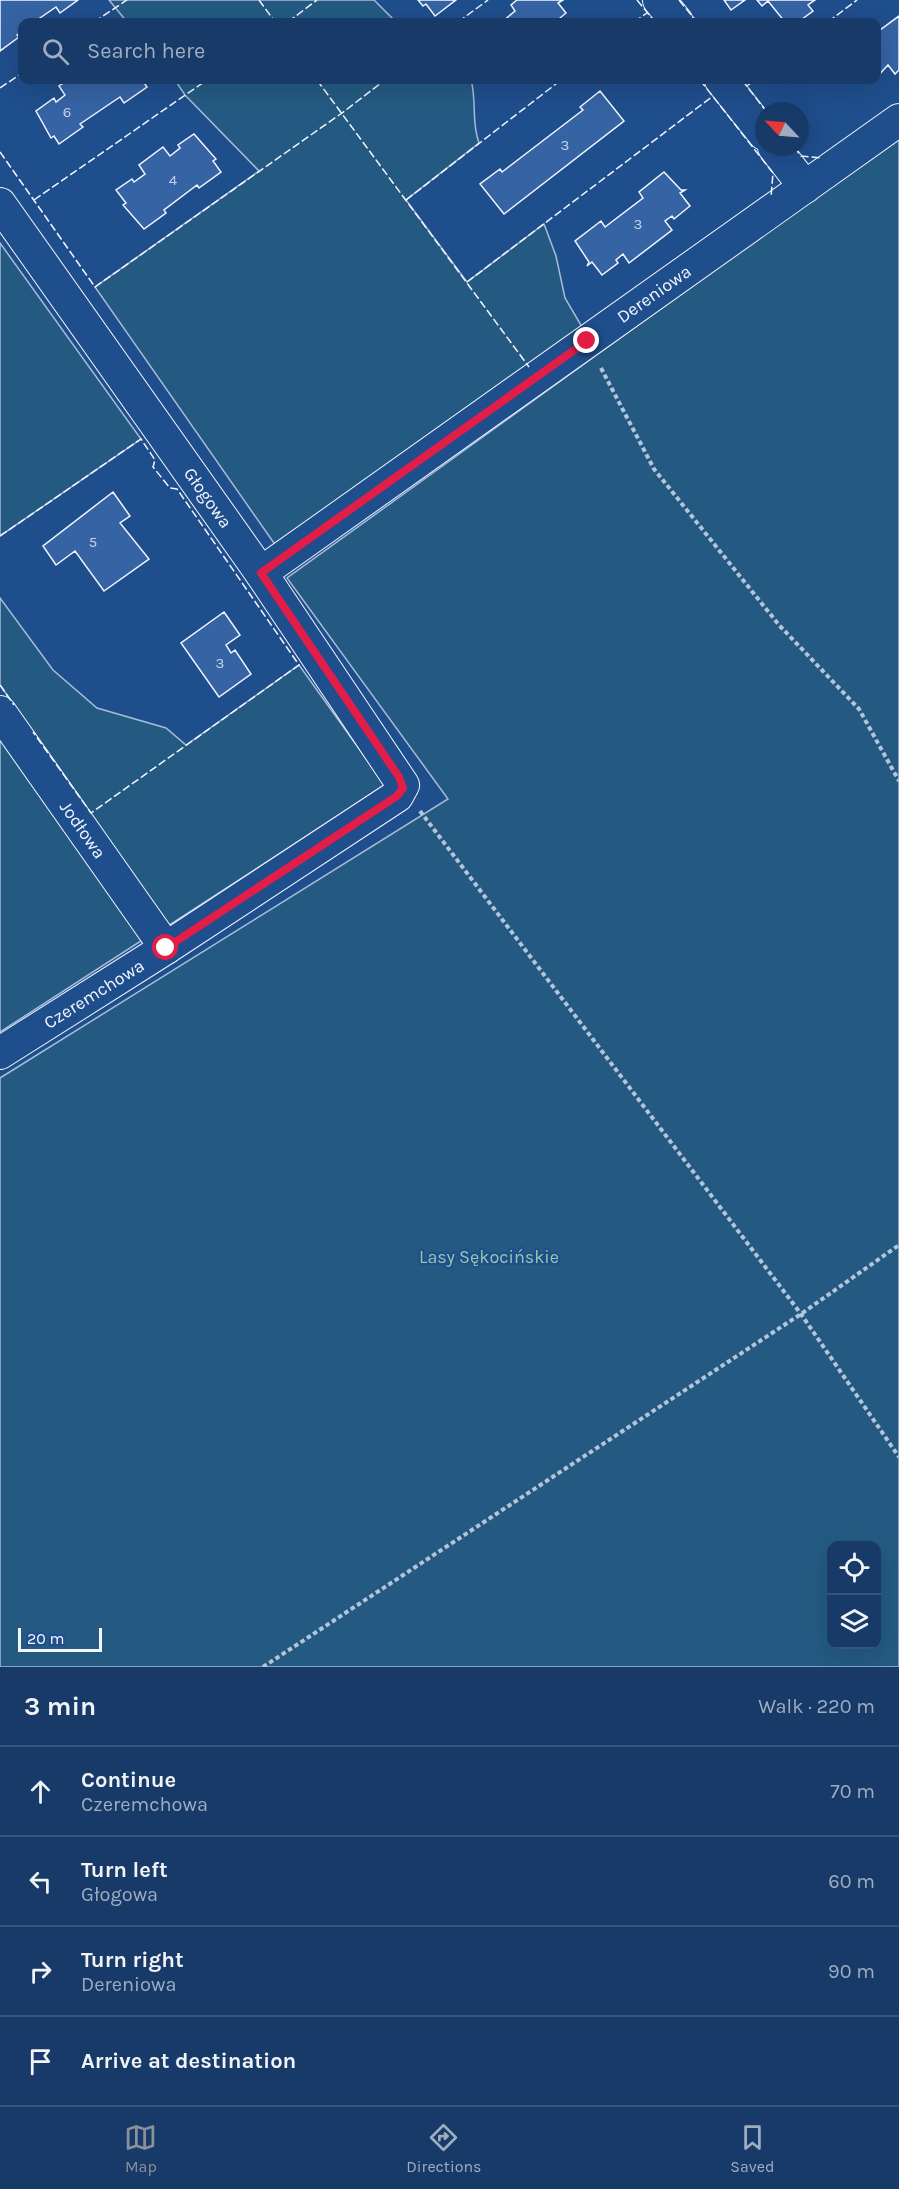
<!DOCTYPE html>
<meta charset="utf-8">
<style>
body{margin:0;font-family:Karla,sans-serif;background:#244571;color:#f1f3f6}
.controls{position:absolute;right:18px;bottom:18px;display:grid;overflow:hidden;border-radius:12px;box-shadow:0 6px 24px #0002}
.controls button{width:54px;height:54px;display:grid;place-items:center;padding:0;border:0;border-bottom:2px solid #36547d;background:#173a69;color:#f1f3f6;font:30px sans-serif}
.compass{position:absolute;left:755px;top:102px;width:54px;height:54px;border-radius:50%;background:#173a69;box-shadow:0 6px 24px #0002;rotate:296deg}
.scale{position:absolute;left:18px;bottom:15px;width:84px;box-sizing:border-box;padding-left:6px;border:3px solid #f2f6ff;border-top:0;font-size:16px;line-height:21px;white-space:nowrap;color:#f2f6ff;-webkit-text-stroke:4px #1f4e8c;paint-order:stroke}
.stop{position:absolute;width:18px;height:18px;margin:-14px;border:4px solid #e11d48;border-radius:50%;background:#fff}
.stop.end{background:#e11d48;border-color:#fff;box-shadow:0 2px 6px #0008}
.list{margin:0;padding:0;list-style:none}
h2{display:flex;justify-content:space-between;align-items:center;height:78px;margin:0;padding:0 24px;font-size:26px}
h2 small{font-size:20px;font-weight:400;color:#9eadc0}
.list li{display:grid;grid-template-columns:39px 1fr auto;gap:18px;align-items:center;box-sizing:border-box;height:90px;padding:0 24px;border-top:2px solid #36547d}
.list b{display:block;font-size:22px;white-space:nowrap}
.list p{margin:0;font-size:20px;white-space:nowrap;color:#9eadc0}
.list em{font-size:20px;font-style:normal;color:#9eadc0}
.icon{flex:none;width:33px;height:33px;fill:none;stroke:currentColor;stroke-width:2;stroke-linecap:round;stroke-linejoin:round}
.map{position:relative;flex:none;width:899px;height:1667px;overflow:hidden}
.search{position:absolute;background:#173a69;box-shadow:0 6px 24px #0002;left:18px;right:18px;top:18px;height:66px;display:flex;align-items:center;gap:15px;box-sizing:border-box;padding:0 21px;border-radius:12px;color:#9eadc0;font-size:22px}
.sheet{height:438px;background:#173a69}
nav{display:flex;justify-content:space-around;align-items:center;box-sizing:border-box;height:84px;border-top:2px solid #36547d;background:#173a69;font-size:16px;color:#9eadc0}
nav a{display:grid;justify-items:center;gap:3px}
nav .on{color:#8c9099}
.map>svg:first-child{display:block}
.green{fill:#245a82;stroke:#a8bbd7;stroke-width:1.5;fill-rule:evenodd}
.building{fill:#3563a3;stroke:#f2f6ff;stroke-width:1.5}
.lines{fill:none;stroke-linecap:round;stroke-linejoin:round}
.minor-casing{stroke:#f2f6ff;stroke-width:34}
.path{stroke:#b3c4dc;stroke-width:4;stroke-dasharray:4.5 3;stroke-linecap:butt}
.minor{stroke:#1f4e8c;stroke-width:32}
.fence{stroke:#f2f6ff;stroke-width:1.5;stroke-dasharray:8 3;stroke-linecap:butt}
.route{stroke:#e11d48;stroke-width:8}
.labels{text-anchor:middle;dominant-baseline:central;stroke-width:4.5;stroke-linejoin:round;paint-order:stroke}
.number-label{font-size:15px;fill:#c3d1e8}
.street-label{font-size:18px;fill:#f2f6ff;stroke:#1f4e8c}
.park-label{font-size:18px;fill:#97c8a6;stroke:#1f4e8c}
</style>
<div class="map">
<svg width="899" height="1667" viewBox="0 0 899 1667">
<rect width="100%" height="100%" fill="#1f4e8c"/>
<path class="green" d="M109,0H374L396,22H127Z
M175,80H471C477,101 471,122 479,143L406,200L467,282L544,224L556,256L565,298L585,332L276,546L95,287L259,171L185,95Z
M899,137V1667H0V1078L448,799L287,578ZM832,1546H876V1644H832Z
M0,243L141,439L0,536Z
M0,598L53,670L97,708L166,728L186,745L299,665L385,785L168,926L0,685Z
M0,737L144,939L0,1032Z"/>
<path class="building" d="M0,0H78L60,13L56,7L34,22H22V31L17,35L19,37L0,51Z
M418,0H456L435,16L426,4L423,6Z
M517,0H563L558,3L566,13L560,18L563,22H505L503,21L515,11L511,5Z
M724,0H745L731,10Z
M757,0H815L808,5L813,11L798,22H785L768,1L762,6Z
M899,16V70L895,74L888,65L876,78V33Z
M68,80H142L147,87L124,103L120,97L80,124L83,127L59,144L54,136L51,138L36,111L54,98L56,102L65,95L59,86Z
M600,91L624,121L504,214L480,184L500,169L502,172L583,110L580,107Z
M194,134L216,159L213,161L221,172L199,188L197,185L164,210L166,213L144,229L123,205L126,203L116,190L132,179L134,182L145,174L139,165L163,147L170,156L180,148L178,145Z
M664,172L681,190H685L680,193L690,206L674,219L672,216L665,221L672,230L629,263L623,254L616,260L618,263L602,275L592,262L587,266L589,262L575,241L601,221L605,227L643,198L639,192Z
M113,492L130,516L120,523L149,559L104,591L75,551L56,565L43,546Z
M224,612L240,635L226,645L231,653L235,650L251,674L219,697L181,643Z"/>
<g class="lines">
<defs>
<g id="minor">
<path d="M659,0L677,22"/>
<path d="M721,80L764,134"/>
<path d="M774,147L805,187"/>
<path id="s1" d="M0,204L261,573L403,785L397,796L166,948L0,1053"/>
<path id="s2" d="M261,573L899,120"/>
<path id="s3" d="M0,712L166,948"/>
</g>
</defs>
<use href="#minor" class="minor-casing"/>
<path class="path" d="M601,368L654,469L779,625L859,709L899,781
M420,811L801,1314L899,1457
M263,1667L801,1314L899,1245"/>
<use href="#minor" class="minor"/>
<path class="fence" d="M259,0L275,22
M637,0L655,22
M679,0L697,22
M94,22L127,0
M288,22L317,0
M458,22L488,0
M634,22L647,13
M828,22L857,0
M317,80L529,367
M700,80L773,173L771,197
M742,80L766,111
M747,86L755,80
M0,88L22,73
M794,147L801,156L822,158
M0,152L95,287L342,113L385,80
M34,200L207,80
M406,200L561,80
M467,282L713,96
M0,536L141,439L155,460L153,467L170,488L177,489L299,665L91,813L33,732
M0,685L14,705"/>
</g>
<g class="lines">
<path class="route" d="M166,948L397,796L403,788L399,777L261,573L587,341"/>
</g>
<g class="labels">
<g class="number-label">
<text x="67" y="112">6</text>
<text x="565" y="145">3</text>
<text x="173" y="180">4</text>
<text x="638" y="224">3</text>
<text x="93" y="542">5</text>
<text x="220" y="663">3</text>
</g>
<g class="street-label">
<text stroke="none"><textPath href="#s2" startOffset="482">Dereniowa</textPath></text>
<text stroke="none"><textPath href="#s1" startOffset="360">Głogowa</textPath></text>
<text stroke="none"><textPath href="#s3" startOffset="144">Jodłowa</textPath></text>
<text transform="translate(94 994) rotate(-32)">Czeremchowa</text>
</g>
<g class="park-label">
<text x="489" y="1257">Lasy Sękocińskie</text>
</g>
</g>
</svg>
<div class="controls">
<button><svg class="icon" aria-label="locate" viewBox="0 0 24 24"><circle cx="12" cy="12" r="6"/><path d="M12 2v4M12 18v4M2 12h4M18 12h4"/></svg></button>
<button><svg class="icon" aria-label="layers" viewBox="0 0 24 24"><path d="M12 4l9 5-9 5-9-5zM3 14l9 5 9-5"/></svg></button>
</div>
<svg class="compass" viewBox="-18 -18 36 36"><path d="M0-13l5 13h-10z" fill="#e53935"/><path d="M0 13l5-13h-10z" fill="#9eadc0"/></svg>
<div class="scale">20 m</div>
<div class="stop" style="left:166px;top:948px"></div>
<div class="stop end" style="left:587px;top:341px"></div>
<div class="search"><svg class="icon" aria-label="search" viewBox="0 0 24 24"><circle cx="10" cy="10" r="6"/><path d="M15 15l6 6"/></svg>Search here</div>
</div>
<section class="sheet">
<h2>3 min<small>Walk · 220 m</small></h2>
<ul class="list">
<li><svg class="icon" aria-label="ahead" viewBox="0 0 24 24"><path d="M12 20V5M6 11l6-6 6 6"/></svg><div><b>Continue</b><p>Czeremchowa</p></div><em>70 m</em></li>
<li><svg class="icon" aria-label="left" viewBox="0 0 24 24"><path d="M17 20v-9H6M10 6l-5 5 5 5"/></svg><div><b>Turn left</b><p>Głogowa</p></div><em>60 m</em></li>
<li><svg class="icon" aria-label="right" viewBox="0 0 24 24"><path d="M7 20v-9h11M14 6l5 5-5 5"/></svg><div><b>Turn right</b><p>Dereniowa</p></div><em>90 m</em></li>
<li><svg class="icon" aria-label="arrive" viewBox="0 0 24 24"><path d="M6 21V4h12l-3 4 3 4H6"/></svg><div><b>Arrive at destination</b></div></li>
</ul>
</section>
<nav>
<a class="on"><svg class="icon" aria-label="map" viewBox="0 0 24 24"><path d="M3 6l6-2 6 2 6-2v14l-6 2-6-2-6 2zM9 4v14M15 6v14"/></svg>Map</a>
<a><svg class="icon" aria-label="directions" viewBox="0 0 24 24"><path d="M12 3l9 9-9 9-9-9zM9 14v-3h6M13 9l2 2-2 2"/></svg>Directions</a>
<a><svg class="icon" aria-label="saved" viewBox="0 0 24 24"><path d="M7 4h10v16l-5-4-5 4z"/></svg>Saved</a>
</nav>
